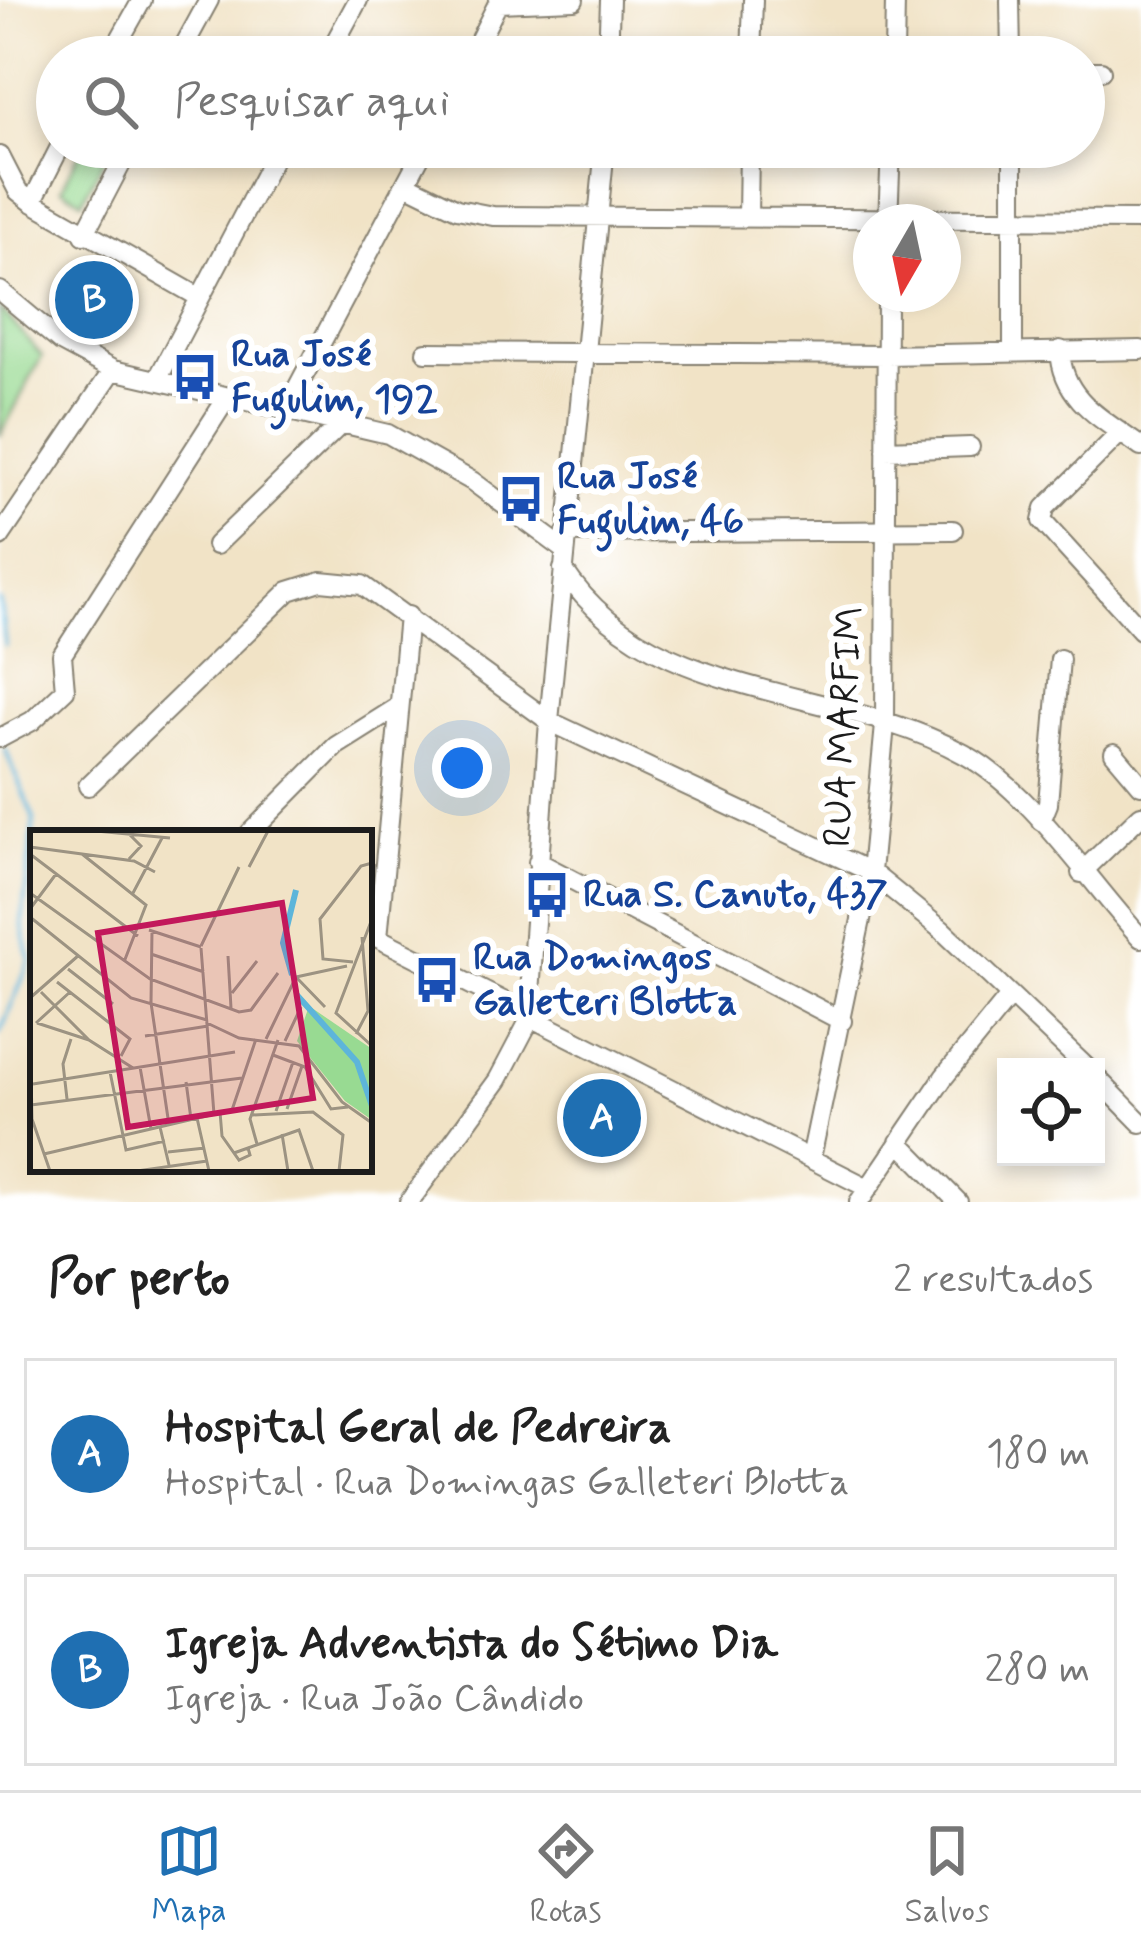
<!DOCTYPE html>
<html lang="pt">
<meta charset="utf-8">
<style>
body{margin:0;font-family:Mynerve,sans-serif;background:#f2f2f2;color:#222}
.controls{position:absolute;right:36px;bottom:36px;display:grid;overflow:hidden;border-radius:0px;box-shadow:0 6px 18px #0003}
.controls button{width:108px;height:108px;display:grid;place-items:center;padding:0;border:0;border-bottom:3px solid #e0e0e0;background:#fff;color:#222;font:60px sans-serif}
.compass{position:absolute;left:853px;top:204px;width:108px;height:108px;border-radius:50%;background:#fff;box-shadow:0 6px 18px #0003;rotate:189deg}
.you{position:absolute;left:462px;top:768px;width:42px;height:42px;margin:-30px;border:9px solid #fff;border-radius:50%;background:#1a73e8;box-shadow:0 0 0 18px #1a73e833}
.badge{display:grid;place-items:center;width:78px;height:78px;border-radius:50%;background:#1f6fb2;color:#fff;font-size:39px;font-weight:700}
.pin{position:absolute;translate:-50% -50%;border:6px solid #fff;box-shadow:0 3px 12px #0006}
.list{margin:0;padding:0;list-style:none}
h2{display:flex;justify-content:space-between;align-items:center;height:156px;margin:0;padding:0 48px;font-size:51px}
h2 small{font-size:39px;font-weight:400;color:#767676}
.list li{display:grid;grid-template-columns:78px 1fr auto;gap:36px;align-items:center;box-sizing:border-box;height:192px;margin:0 24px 24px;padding:0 24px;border:3px solid #e0e0e0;border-radius:0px}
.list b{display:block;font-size:45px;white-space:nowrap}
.list p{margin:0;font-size:39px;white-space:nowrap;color:#767676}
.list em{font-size:39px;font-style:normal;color:#767676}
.icon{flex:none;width:66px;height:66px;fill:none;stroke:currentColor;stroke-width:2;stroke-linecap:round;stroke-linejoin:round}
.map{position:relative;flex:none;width:1141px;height:1202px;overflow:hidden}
.search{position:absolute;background:#fff;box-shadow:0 6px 18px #0003;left:36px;right:36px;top:36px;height:132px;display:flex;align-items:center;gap:30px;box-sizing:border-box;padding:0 42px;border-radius:66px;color:#767676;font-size:45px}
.sheet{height:588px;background:#fff}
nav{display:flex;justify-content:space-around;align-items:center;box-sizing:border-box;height:168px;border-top:3px solid #e0e0e0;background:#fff;font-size:33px;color:#767676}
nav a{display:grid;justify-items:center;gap:6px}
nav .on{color:#1f6fb2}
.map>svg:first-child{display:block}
.green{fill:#98da92;stroke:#5a7b57;stroke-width:3}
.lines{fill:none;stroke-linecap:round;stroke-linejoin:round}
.stream{stroke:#5db5da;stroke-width:4.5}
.building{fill:#d9a0b5}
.minor-casing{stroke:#868071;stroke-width:22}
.minor{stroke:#fff;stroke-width:18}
.labels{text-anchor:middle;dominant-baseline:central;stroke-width:12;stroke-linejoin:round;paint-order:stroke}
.transit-label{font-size:39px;font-weight:bold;fill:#164399;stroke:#fff;text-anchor:start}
.street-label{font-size:39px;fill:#1c1c1c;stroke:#fff}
.inset-river{fill:none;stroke:#5db5da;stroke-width:6}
.inset-road{fill:none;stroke:#9c9382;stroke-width:3}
.view{fill:#c2185b;fill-opacity:0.15;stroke:#c2185b;stroke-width:6}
.inset-edge{fill:none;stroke:#1c1c1c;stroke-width:6}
</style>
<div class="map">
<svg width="1141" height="1202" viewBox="0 0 1141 1202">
<rect width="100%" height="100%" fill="#fff"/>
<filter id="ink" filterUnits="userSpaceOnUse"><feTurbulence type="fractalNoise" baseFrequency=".00833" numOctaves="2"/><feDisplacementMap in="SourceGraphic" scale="24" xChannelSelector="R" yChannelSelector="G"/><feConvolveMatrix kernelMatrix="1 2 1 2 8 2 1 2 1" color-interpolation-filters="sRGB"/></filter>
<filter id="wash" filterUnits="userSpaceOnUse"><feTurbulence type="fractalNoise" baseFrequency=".004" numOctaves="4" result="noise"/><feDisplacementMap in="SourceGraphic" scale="48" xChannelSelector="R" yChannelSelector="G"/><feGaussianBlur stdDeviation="2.7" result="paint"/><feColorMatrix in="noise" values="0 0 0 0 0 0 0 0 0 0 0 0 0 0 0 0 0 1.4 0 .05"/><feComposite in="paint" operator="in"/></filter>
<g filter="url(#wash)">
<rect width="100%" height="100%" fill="#f1e3c6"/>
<path class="green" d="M82,147L110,148L82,201L62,188Z
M0,308L42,356L0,436Z"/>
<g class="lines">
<path class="stream" d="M0,601L5,645
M0,1033L30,961L22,923L34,819L5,749"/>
</g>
<g id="blocks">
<path class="building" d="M97,278L110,286L92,320L77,314Z"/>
</g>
</g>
<g filter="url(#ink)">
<use href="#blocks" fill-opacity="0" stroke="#868071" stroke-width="3"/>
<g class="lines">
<defs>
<path id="minor" d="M1010,0L1011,57
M498,3L574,0
M110,57L142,0
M178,57L209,0
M327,57L358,0
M471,57L498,3
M608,57L610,0
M751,57L753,0
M894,57L895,0
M1084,71H1101
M1013,147V352
M0,156L18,191L32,202L199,297
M406,184L457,209L493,216L1141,220
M32,202L60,147
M748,217L749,147
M888,222L891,147
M84,235L130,147
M0,291L61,342L113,370L388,434L472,481L565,550
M1060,350C1062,400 1104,420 1141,447
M426,352L886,355L1141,350
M157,380L279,147
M285,411L425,147
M1121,432L1045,508L1042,521L1141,630
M886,450L970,447
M566,533L953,530
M0,537L113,370
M216,545L342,423
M563,569C650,703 837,684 964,754C1031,791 1087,879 1141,938
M0,738L32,721L65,690L62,655L227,398
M1114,753L1141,785
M88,786L289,591L321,581L362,585L549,721L871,872L942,930L1086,1067
M1041,821L1048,804L1060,659
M250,833L336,746L398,707
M538,862L842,1021
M1081,873L1141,815
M378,938L408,616
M378,938L517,1008
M529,1008L549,721L605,147
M532,1018L868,1188
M1096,1077L1141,1123
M899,1142L958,1202
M811,1158L871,872L885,725L887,294
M409,1202L498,1080L528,1023
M859,1202L944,1077L1009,997"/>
</defs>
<use href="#minor" class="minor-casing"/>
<use href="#minor" class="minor"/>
</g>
</g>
<defs>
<symbol id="bus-bare" viewBox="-9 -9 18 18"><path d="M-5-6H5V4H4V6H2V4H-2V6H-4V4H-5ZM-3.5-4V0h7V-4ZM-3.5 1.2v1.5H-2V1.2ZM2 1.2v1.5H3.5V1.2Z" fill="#1a4fb4" stroke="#fff" stroke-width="2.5" paint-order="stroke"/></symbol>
</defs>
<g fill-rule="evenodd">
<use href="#bus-bare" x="162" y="344" width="66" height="66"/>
<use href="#bus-bare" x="488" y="466" width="66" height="66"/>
<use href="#bus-bare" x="514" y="862" width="66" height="66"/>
<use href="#bus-bare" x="404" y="947" width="66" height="66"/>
</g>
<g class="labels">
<g class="transit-label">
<text x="231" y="355">Rua José<tspan x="231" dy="45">Fugulim, 192</tspan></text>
<text x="557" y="477">Rua José<tspan x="557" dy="45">Fugulim, 46</tspan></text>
<text x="583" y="895">Rua S. Canuto, 437</text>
<text x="473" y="958">Rua Domingos<tspan x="473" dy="45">Galleteri Blotta</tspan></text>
</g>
<g class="street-label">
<text transform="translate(845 727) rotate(-87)">RUA MARFIM</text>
</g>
</g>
<g transform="translate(30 830)">
<rect width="342" height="342" fill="#f1e3c6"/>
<path d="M279,176L342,219V290L315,271L267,211Z" fill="#98da92"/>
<path class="inset-river" d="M262,145L253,113L266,60M266,164L327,232L342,276"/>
<path class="inset-road" d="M66,1L140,8M96,1L111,16L99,29M0,17L104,31L125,42M0,24L108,106M52,24L116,75L94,132M219,37L238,1M0,63L120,149L209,182L221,180L248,143M103,63L132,8M0,79L26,44M0,87L101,168L177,190M342,89L306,183L342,216M119,100L171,117M122,101L121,173L139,295M171,116L209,37M171,118L184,284M121,124L174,142M198,126L201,178M323,132L293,129L290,89L331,36L342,33M38,139L83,174M266,147L317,136M266,147L295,177M27,152L100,209L91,226M11,162L59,210L103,238M202,163L227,131M0,168L49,125M6,193L40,162M7,193L59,210M177,193L209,208L269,216L312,272L342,293M0,197L2,289L20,341M326,204L338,181L332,107M115,206L178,196M236,209L266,147M255,211L271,177M243,225L275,237L301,279L318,277M110,237L121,299M80,242L96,320L135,311M156,252L161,289M3,254L205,222M37,269L33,234L41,209M1,275L212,248M257,279L272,236M202,280L226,209M246,281L263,232M190,282L192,306L209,330L220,325L218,318M222,285L283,282L313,305L309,341M167,288L179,341M130,297L139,335M252,304L258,341M227,314L220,289L248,210M138,322L175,318M204,323L269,300L283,341M14,324L202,280M107,341L177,331"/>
<path class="view" d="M252,73L283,268L98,297L68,103Z"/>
<rect width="342" height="342" class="inset-edge"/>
</g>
</svg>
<div class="controls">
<button><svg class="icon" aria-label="locate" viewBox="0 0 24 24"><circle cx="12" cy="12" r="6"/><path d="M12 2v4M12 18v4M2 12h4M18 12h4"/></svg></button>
</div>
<svg class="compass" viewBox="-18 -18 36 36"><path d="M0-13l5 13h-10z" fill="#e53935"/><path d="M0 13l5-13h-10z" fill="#767676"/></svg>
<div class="you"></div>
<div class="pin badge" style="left:602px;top:1118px">A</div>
<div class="pin badge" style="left:94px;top:300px">B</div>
<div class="search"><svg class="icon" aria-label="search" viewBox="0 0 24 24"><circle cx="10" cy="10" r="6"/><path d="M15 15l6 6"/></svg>Pesquisar aqui</div>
</div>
<section class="sheet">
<h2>Por perto<small>2 resultados</small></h2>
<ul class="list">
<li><span class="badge">A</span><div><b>Hospital Geral de Pedreira</b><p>Hospital · Rua Domingas Galleteri Blotta</p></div><em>180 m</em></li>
<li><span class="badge">B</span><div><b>Igreja Adventista do Sétimo Dia</b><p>Igreja · Rua João Cândido</p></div><em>280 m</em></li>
</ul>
</section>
<nav>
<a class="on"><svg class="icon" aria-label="map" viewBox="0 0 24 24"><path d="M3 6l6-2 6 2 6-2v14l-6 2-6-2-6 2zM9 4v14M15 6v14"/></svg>Mapa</a>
<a><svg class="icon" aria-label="directions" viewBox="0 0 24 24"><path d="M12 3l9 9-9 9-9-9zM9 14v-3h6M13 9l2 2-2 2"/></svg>Rotas</a>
<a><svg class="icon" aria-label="saved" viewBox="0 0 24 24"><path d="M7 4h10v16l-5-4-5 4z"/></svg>Salvos</a>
</nav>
